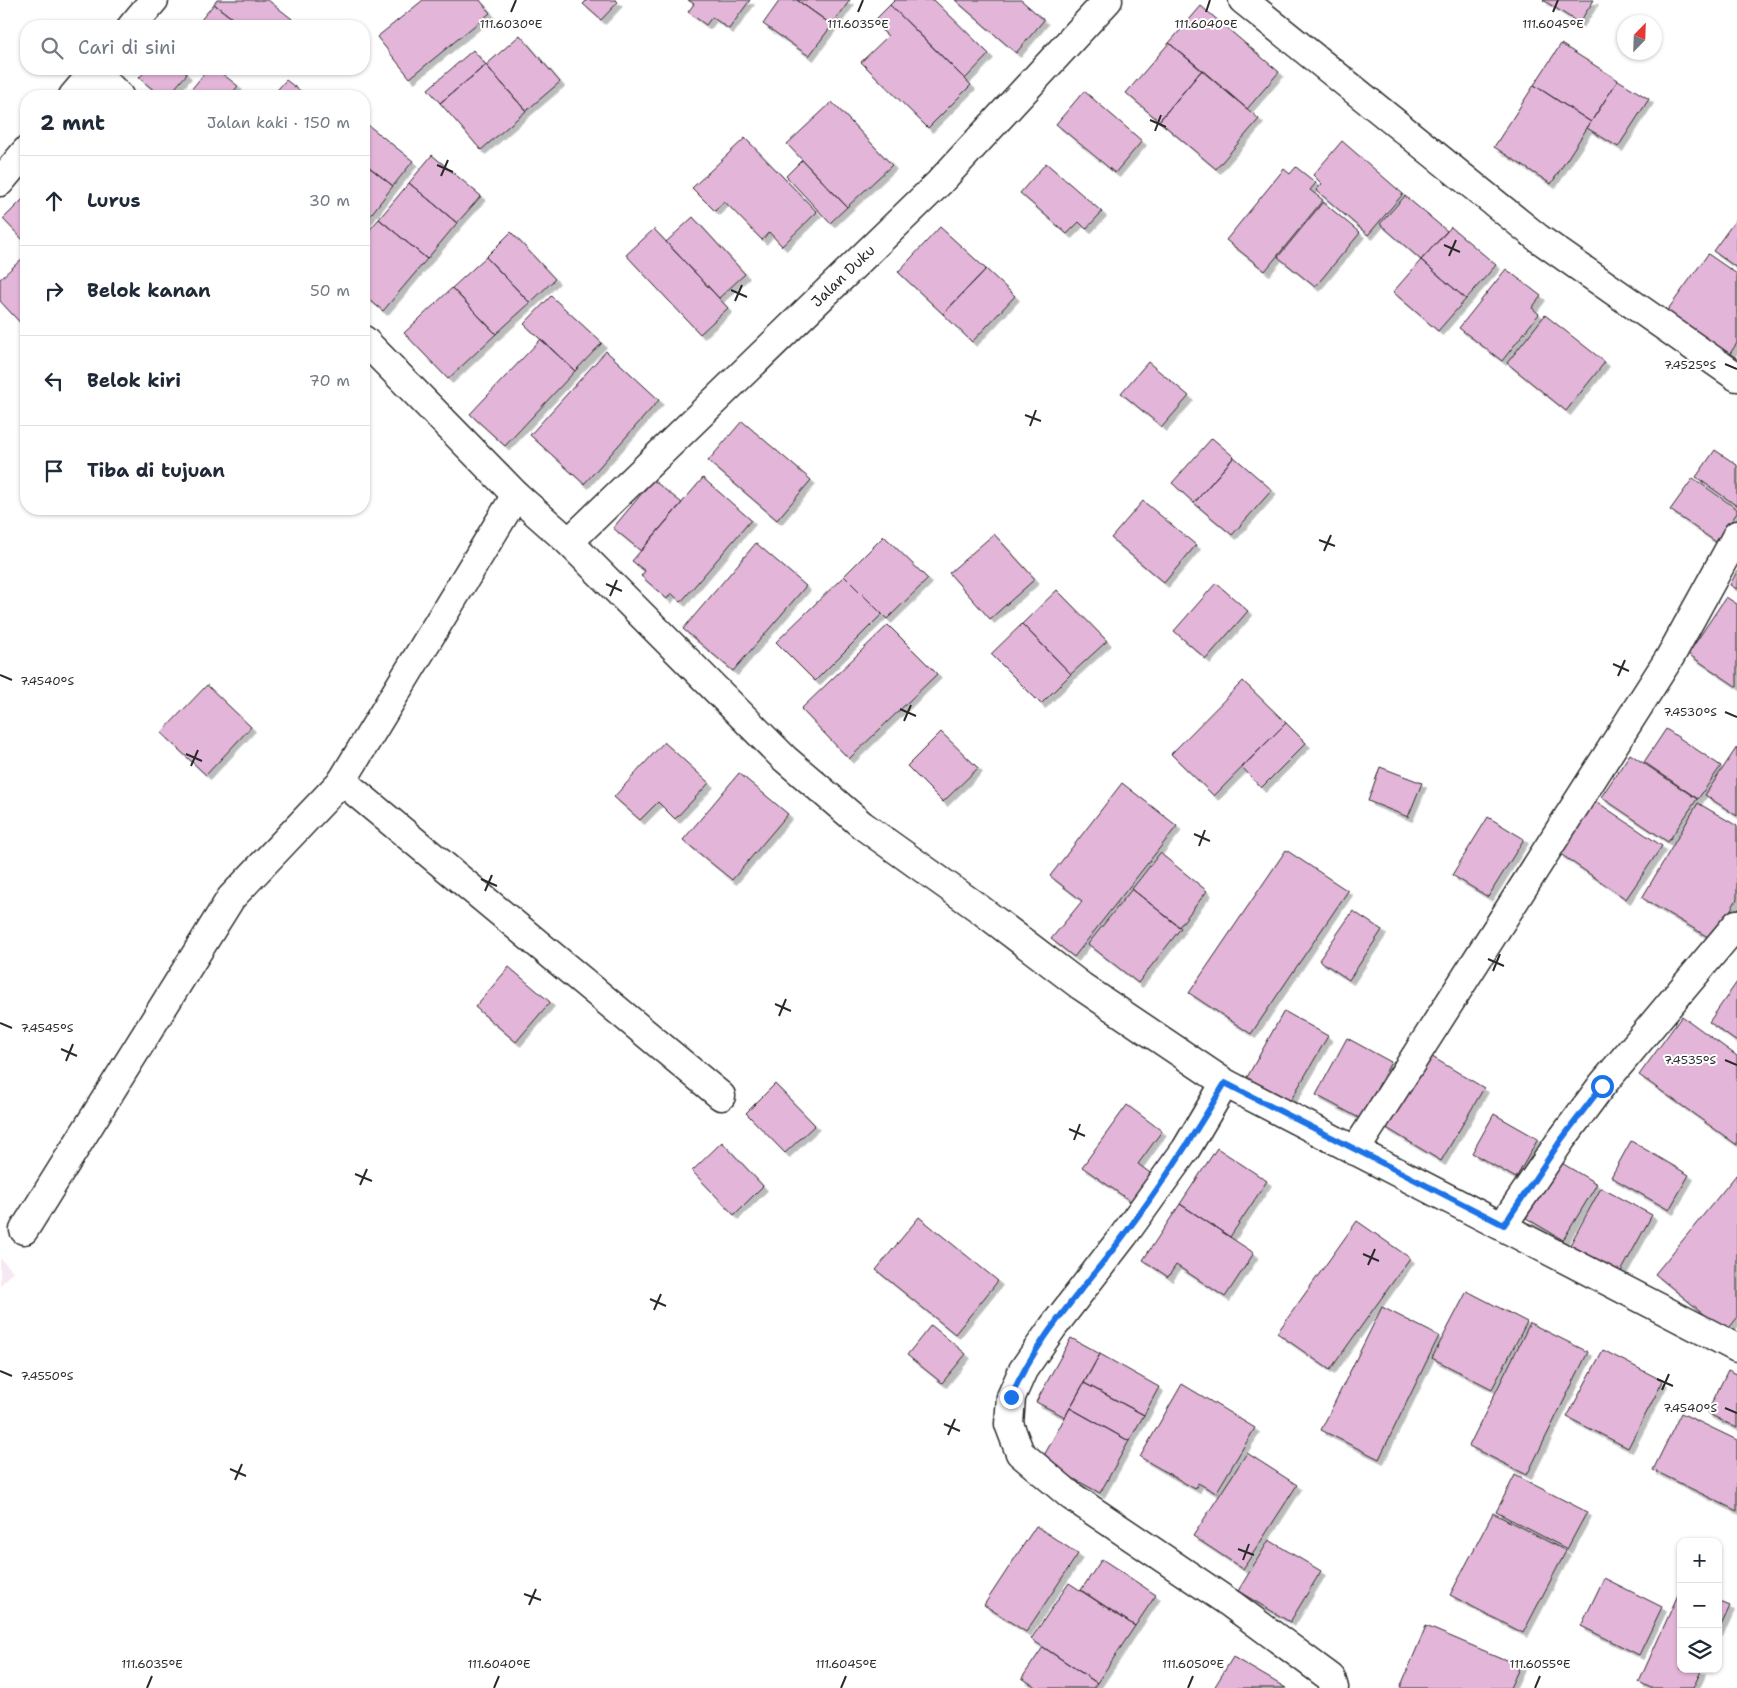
<!DOCTYPE html>
<html lang="id">
<meta charset="utf-8">
<style>
body{margin:0;font-family:"Shantell Sans",sans-serif;background:#f6f6f7;color:#1f2937}
.controls{position:absolute;right:15px;bottom:15px;display:grid;overflow:hidden;border-radius:10px;box-shadow:0 1px 4px #0004}
.controls button{width:45px;height:45px;display:grid;place-items:center;padding:0;border:0;border-bottom:1px solid #e0e1e3;background:#fff;color:#1f2937;font:25px sans-serif}
.compass{position:absolute;left:1617px;top:15px;width:45px;height:45px;border-radius:50%;background:#fff;box-shadow:0 1px 4px #0004;rotate:23deg}
.stop{position:absolute;width:15px;height:15px;margin:-11px;border:4px solid #1a73e8;border-radius:50%;background:#fff}
.stop.end{background:#1a73e8;border-color:#fff;box-shadow:0 1px 5px #0008}
.list{margin:0;padding:0;list-style:none}
h2{display:flex;justify-content:space-between;align-items:center;height:65px;margin:0;padding:0 20px;font-size:21px}
h2 small{font-size:16px;font-weight:400;color:#747a83}
.list li{display:grid;grid-template-columns:32px 1fr auto;gap:15px;align-items:center;box-sizing:border-box;height:90px;padding:0 20px;border-top:1px solid #e0e1e3}
.list b{display:block;font-size:19px;white-space:nowrap}
.list em{font-size:16px;font-style:normal;color:#747a83}
.icon{flex:none;width:28px;height:28px;fill:none;stroke:currentColor;stroke-width:2;stroke-linecap:round;stroke-linejoin:round}
.map{position:relative;flex:none;width:1737px;height:1688px;overflow:hidden}
.search{position:absolute;background:#fff;box-shadow:0 1px 4px #0004;left:20px;top:20px;width:350px;height:55px;display:flex;align-items:center;gap:12px;box-sizing:border-box;padding:0 18px;border-radius:20px;color:#747a83;font-size:19px}
.panel{position:absolute;background:#fff;box-shadow:0 1px 4px #0004;left:20px;top:90px;width:350px;height:425px;border-radius:20px}
.map>svg:first-child{display:block}
.built{fill:#f7e9f4}
.building{fill:#e3b5d9;stroke:#2b2b2b;filter:url(#shadow)}
.lines{fill:none;stroke-linecap:round;stroke-linejoin:round}
.minor-casing{stroke:#2b2b2b;stroke-width:31}
.minor{stroke:#fff;stroke-width:28}
.route{stroke:#1a73e8;stroke-width:6}
.ticks{fill:none;stroke:#2b2b2b;stroke-width:2}
.labels{text-anchor:middle;dominant-baseline:central;stroke-width:4;stroke-linejoin:round;paint-order:stroke}
.street-label{font-size:15px;fill:#2b2b2b;stroke:#fff}
.ticks-label{font-size:12px;text-anchor:middle;fill:#2b2b2b;stroke:#fff;stroke-width:4;stroke-linejoin:round;paint-order:stroke}
</style>
<div class="map">
<svg width="1737" height="1688" viewBox="0 0 1737 1688">
<defs>
<filter id="shadow"><feDropShadow dx="4.5" dy="4.5" stdDeviation="0" flood-color="#0004"/></filter>
</defs>
<rect width="100%" height="100%" fill="#fff"/>
<filter id="ink" filterUnits="userSpaceOnUse"><feTurbulence type="fractalNoise" baseFrequency=".02" numOctaves="2"/><feDisplacementMap in="SourceGraphic" scale="10" xChannelSelector="R" yChannelSelector="G"/><feConvolveMatrix kernelMatrix="1 2 1 2 8 2 1 2 1" color-interpolation-filters="sRGB"/></filter>
<g filter="url(#ink)">
<path class="built" d="M0,1258L13,1271L0,1286Z"/>
<path class="building" d="M217,0H268L292,19L286,26H242L214,4Z
M423,0H480L490,13L410,78L377,37Z
M587,0H616L618,2L601,20L583,4Z
M688,0H750L729,29L712,17L706,25L688,12L694,4Z
M780,0H797L832,25L809,56L763,24Z
M797,0H850L832,25Z
M895,0H934L989,54L965,79L890,5Z
M955,0H1021L1044,20L1016,53Z
M1543,0H1594L1579,23Z
M214,4L242,26H196Z
M890,5L971,85L928,128L861,62L888,36L873,22Z
M1201,6L1279,72L1247,109L1169,43Z
M520,35L560,82L526,111L486,65Z
M1169,43L1202,70L1159,121L1126,93Z
M1561,44L1618,80L1591,122L1534,85Z
M473,50L486,65L440,103L428,89Z
M486,65L526,111L481,150L440,103Z
M147,69H181L187,74L168,96H161L139,78Z
M208,69H216L238,86L230,96H186Z
M1202,70L1259,119L1216,169L1159,121Z
M286,80L303,93L301,96H272Z
M1618,80L1649,99L1618,147L1587,128Z
M1534,85L1591,122L1551,184L1494,147Z
M1084,91L1142,141L1115,173L1056,124Z
M832,102L892,165L847,207L787,144Z
M368,125L413,161L393,186L364,163V130Z
M745,138L817,212L782,246L769,232L762,240L724,201L715,211L692,188Z
M1342,141L1403,194L1368,235L1316,190L1322,184L1313,175Z
M432,155L481,196L457,223L409,183Z
M802,160L847,207L830,223L786,176Z
M364,163L393,186L366,221L364,219Z
M1046,163L1102,212L1086,229L1079,222L1067,234L1020,193Z
M1296,167L1316,183L1310,190L1323,200L1265,271L1226,240L1284,169L1290,174Z
M409,183L457,223L427,259L379,219Z
M26,196V243L3,219Z
M1405,196L1447,231L1421,260L1380,224Z
M1323,202L1360,233L1315,287L1278,257Z
M693,217L745,274L719,298L666,242Z
M1737,218V268L1713,251Z
M379,219L427,259L383,311L364,295V236Z
M940,227L986,269L943,314L898,272Z
M1451,227L1496,265L1466,299L1421,260Z
M654,229L728,308L700,334L626,255Z
M511,232L555,279L530,303L486,257Z
M1708,254L1737,274V343L1723,364L1661,319Z
M26,255V329L0,301V279Z
M486,257L530,303L496,334L452,288Z
M1421,260L1466,299L1438,331L1393,292Z
M986,269L1015,296L972,342L943,314Z
M1506,269L1541,296L1532,308L1539,314L1502,361L1459,328Z
M452,288L496,334L448,379L404,333Z
M551,296L602,343L575,371L524,324Z
M1545,315L1605,362L1566,411L1507,363Z
M541,339L575,371L505,446L470,414Z
M606,351L659,400L584,484L530,435Z
M1148,362L1189,396L1162,427L1121,393Z
M742,421L811,480L777,520L708,461Z
M1212,438L1234,457L1194,503L1172,483Z
M1715,450L1737,465V506L1696,477Z
M1234,457L1272,490L1232,535L1194,503Z
M703,478L751,520L681,602L671,593L667,599L641,576L645,571L632,561Z
M1693,478L1737,509V513L1716,542L1670,510Z
M653,480L682,503L641,551L613,528Z
M1143,501L1196,545L1164,583L1111,538Z
M994,534L1035,579L990,619L949,573Z
M884,536L928,579L887,619L844,576Z
M756,543L806,586L733,671L683,629Z
M1737,571V589L1730,585Z
M844,576L882,614L815,681L776,642Z
M1216,583L1248,611L1206,659L1174,631Z
M1057,590L1107,641L1071,674L1022,624Z
M1726,597L1737,604V687L1688,654Z
M1022,624L1071,674L1041,704L991,654Z
M888,625L937,674L849,759L801,709Z
M1243,681L1286,723L1214,796L1171,754Z
M207,685L251,727L206,775L161,733Z
M1286,723L1306,743L1261,788L1242,767Z
M1666,729L1721,766L1698,799L1644,762Z
M941,732L978,768L943,802L907,766Z
M664,742L709,783L675,819L658,802L640,820L614,797Z
M1737,747V816L1705,795Z
M1630,754L1697,799L1668,842L1601,797Z
M1380,767L1422,783L1408,817L1368,801Z
M739,773L788,814L732,880L683,840Z
M1122,783L1177,826L1074,957L1051,939L1082,901L1050,876Z
M1594,800L1662,846L1626,899L1559,853Z
M1698,803L1737,826V899L1713,940L1642,898Z
M1488,817L1524,839L1488,897L1452,875Z
M1286,850L1348,891L1251,1034L1189,993Z
M1160,853L1207,891L1179,927L1132,889Z
M1132,889L1181,928L1138,983L1088,944Z
M1353,911L1382,930L1349,980L1319,960Z
M509,967L550,1002L516,1042L475,1007Z
M1737,982V1042L1709,1022Z
M1284,1011L1328,1036L1288,1105L1245,1081Z
M1682,1016L1737,1056V1145L1639,1075Z
M1347,1038L1391,1062L1361,1119L1316,1095Z
M1424,1052L1484,1088L1441,1161L1380,1124Z
M775,1084L815,1125L785,1153L746,1113Z
M1127,1105L1162,1131L1138,1164L1153,1175L1133,1203L1082,1167Z
M1494,1114L1538,1139L1516,1178L1472,1153Z
M1631,1141L1689,1175L1669,1210L1611,1177Z
M722,1142L763,1186L734,1215L692,1171Z
M1217,1148L1267,1181L1230,1237L1180,1204Z
M1560,1162L1597,1184L1563,1240L1526,1218Z
M1737,1174V1318L1726,1332L1655,1274Z
M1601,1188L1652,1215L1616,1281L1565,1254Z
M1180,1204L1254,1253L1225,1297L1176,1265L1168,1277L1143,1260Z
M919,1217L998,1281L955,1334L876,1270Z
M1357,1221L1410,1258L1330,1370L1277,1333Z
M1467,1291L1527,1322L1492,1389L1432,1358Z
M1382,1307L1439,1336L1379,1459L1321,1430Z
M1530,1323L1588,1352L1527,1475L1469,1446Z
M931,1325L966,1354L942,1383L907,1355Z
M1071,1338L1100,1354L1065,1417L1036,1402Z
M1603,1350L1663,1381L1628,1448L1567,1417Z
M1100,1354L1159,1387L1144,1415L1084,1383Z
M1728,1370L1737,1374V1428L1707,1413Z
M1084,1383L1144,1415L1129,1441L1070,1408Z
M1182,1384L1255,1428L1216,1493L1198,1483L1195,1489L1140,1457Z
M1070,1408L1129,1441L1100,1493L1041,1461Z
M1681,1413L1737,1440V1511L1653,1470Z
M1247,1453L1297,1485L1243,1569L1193,1536Z
M1515,1475L1587,1512L1567,1549L1496,1512Z
M1493,1513L1566,1551L1523,1633L1450,1595Z
M1036,1526L1078,1554L1026,1632L984,1605Z
M1269,1540L1321,1571L1290,1622L1238,1591Z
M1102,1559L1156,1595L1135,1626L1081,1590Z
M1604,1578L1662,1607L1639,1655L1581,1626Z
M1069,1583L1135,1626L1097,1683L1031,1639Z
M1681,1588V1669H1702L1693,1688H1651L1639,1682Z
M1718,1601L1730,1606L1718,1632Z
M1426,1626L1520,1666L1510,1688H1400Z
M1043,1647L1097,1683L1093,1688H1037L1022,1678Z
M1233,1657L1286,1688H1214Z"/>
<g class="lines">
<defs>
<g id="minor">
<path d="M1243,0L1538,238L1737,377"/>
<path d="M132,26L154,0"/>
<path d="M94,71L119,96"/>
<path d="M73,96L96,69"/>
<path d="M0,182L26,151"/>
<path d="M364,340L516,495L569,542L784,758L862,825L977,907L1081,986L1225,1083L1737,1348"/>
<path id="s1" d="M569,542L939,183L1108,0"/>
<path d="M342,781L721,1096"/>
<path d="M1225,1083L1186,1149L1124,1235L1053,1327L1023,1370L1011,1397L1009,1424L1020,1453L1071,1496L1231,1604L1331,1678L1334,1688"/>
<path d="M1355,1151L1670,657L1737,535"/>
<path d="M1503,1225L1561,1140L1602,1085L1737,924"/>
<path d="M24,1230L231,898L342,781L516,495"/>
</g>
</defs>
<use href="#minor" class="minor-casing"/>
<use href="#minor" class="minor"/>
</g>
</g>
<g class="lines" filter="url(#ink)">
<path class="route" d="M1011,1397C1037,1336 1085,1288 1124,1235C1161,1186 1194,1135 1225,1083L1504,1225L1561,1140L1602,1086"/>
</g>
<path class="ticks" d="M511,12L516,0M858,12L863,0M1206,12L1210,0M1553,12L1558,0M1150,120L1166,127M1155,131L1161,115M437,165L453,172M441,176L448,160M1444,245L1460,252M1449,256L1456,240M731,290L747,297M735,301L742,285M1725,364L1737,369M1025,415L1041,421M1030,426L1036,410M1319,540L1335,546M1324,551L1331,535M606,584L622,591M610,596L617,580M1613,664L1629,671M0,675L12,680M1618,676L1625,660M900,709L916,716M1725,712L1737,717M904,721L911,705M186,754L202,761M191,766L198,750M1194,834L1210,841M1199,846L1205,830M481,879L497,886M485,891L492,875M1488,959L1504,966M1493,971L1500,954M775,1004L791,1011M779,1016L786,999M0,1023L12,1028M61,1049L77,1056M1725,1060L1737,1065M66,1061L73,1044M1069,1129L1085,1136M1074,1140L1080,1124M355,1174L372,1181M360,1185L367,1169M1363,1254L1379,1261M1368,1265L1375,1249M650,1299L666,1306M654,1310L661,1294M0,1371L12,1376M1657,1379L1673,1386M1662,1390L1669,1374M1725,1408L1737,1413M944,1424L960,1431M948,1435L955,1419M230,1469L246,1476M235,1480L242,1464M1238,1549L1254,1555M1243,1560L1249,1544M524,1594L541,1600M529,1605L536,1589M147,1688L152,1676M494,1688L499,1676M841,1688L846,1676M1188,1688L1193,1676M1535,1688L1540,1676"/>
<g class="labels">
<g class="street-label">
<text stroke="none"><textPath href="#s1" startOffset="382">Jalan Duku</textPath></text>
</g>
</g>
<g class="ticks-label">
<text x="511" y="28">111.6030°E</text>
<text x="1206" y="28">111.6040°E</text>
<text x="858" y="28">111.6035°E</text>
<text x="1553" y="28">111.6045°E</text>
<text x="1690" y="369">7.4525°S</text>
<text x="47" y="685">7.4540°S</text>
<text x="1690" y="716">7.4530°S</text>
<text x="47" y="1032">7.4545°S</text>
<text x="1690" y="1064">7.4535°S</text>
<text x="47" y="1380">7.4550°S</text>
<text x="1690" y="1412">7.4540°S</text>
<text x="152" y="1668">111.6035°E</text>
<text x="499" y="1668">111.6040°E</text>
<text x="846" y="1668">111.6045°E</text>
<text x="1193" y="1668">111.6050°E</text>
<text x="1540" y="1668">111.6055°E</text>
</g>
</svg>
<div class="controls">
<button>+</button>
<button>−</button>
<button><svg class="icon" aria-label="layers" viewBox="0 0 24 24"><path d="M12 4l9 5-9 5-9-5zM3 14l9 5 9-5"/></svg></button>
</div>
<svg class="compass" viewBox="-18 -18 36 36"><path d="M0-13l5 13h-10z" fill="#e53935"/><path d="M0 13l5-13h-10z" fill="#747a83"/></svg>
<div class="stop" style="left:1602px;top:1086px"></div>
<div class="stop end" style="left:1011px;top:1397px"></div>
<div class="search"><svg class="icon" aria-label="search" viewBox="0 0 24 24"><circle cx="10" cy="10" r="6"/><path d="M15 15l6 6"/></svg>Cari di sini</div>
<section class="panel">
<h2>2 mnt<small>Jalan kaki · 150 m</small></h2>
<ul class="list">
<li><svg class="icon" aria-label="ahead" viewBox="0 0 24 24"><path d="M12 20V5M6 11l6-6 6 6"/></svg><div><b>Lurus</b></div><em>30 m</em></li>
<li><svg class="icon" aria-label="right" viewBox="0 0 24 24"><path d="M7 20v-9h11M14 6l5 5-5 5"/></svg><div><b>Belok kanan</b></div><em>50 m</em></li>
<li><svg class="icon" aria-label="left" viewBox="0 0 24 24"><path d="M17 20v-9H6M10 6l-5 5 5 5"/></svg><div><b>Belok kiri</b></div><em>70 m</em></li>
<li><svg class="icon" aria-label="arrive" viewBox="0 0 24 24"><path d="M6 21V4h12l-3 4 3 4H6"/></svg><div><b>Tiba di tujuan</b></div></li>
</ul>
</section>
</div>
